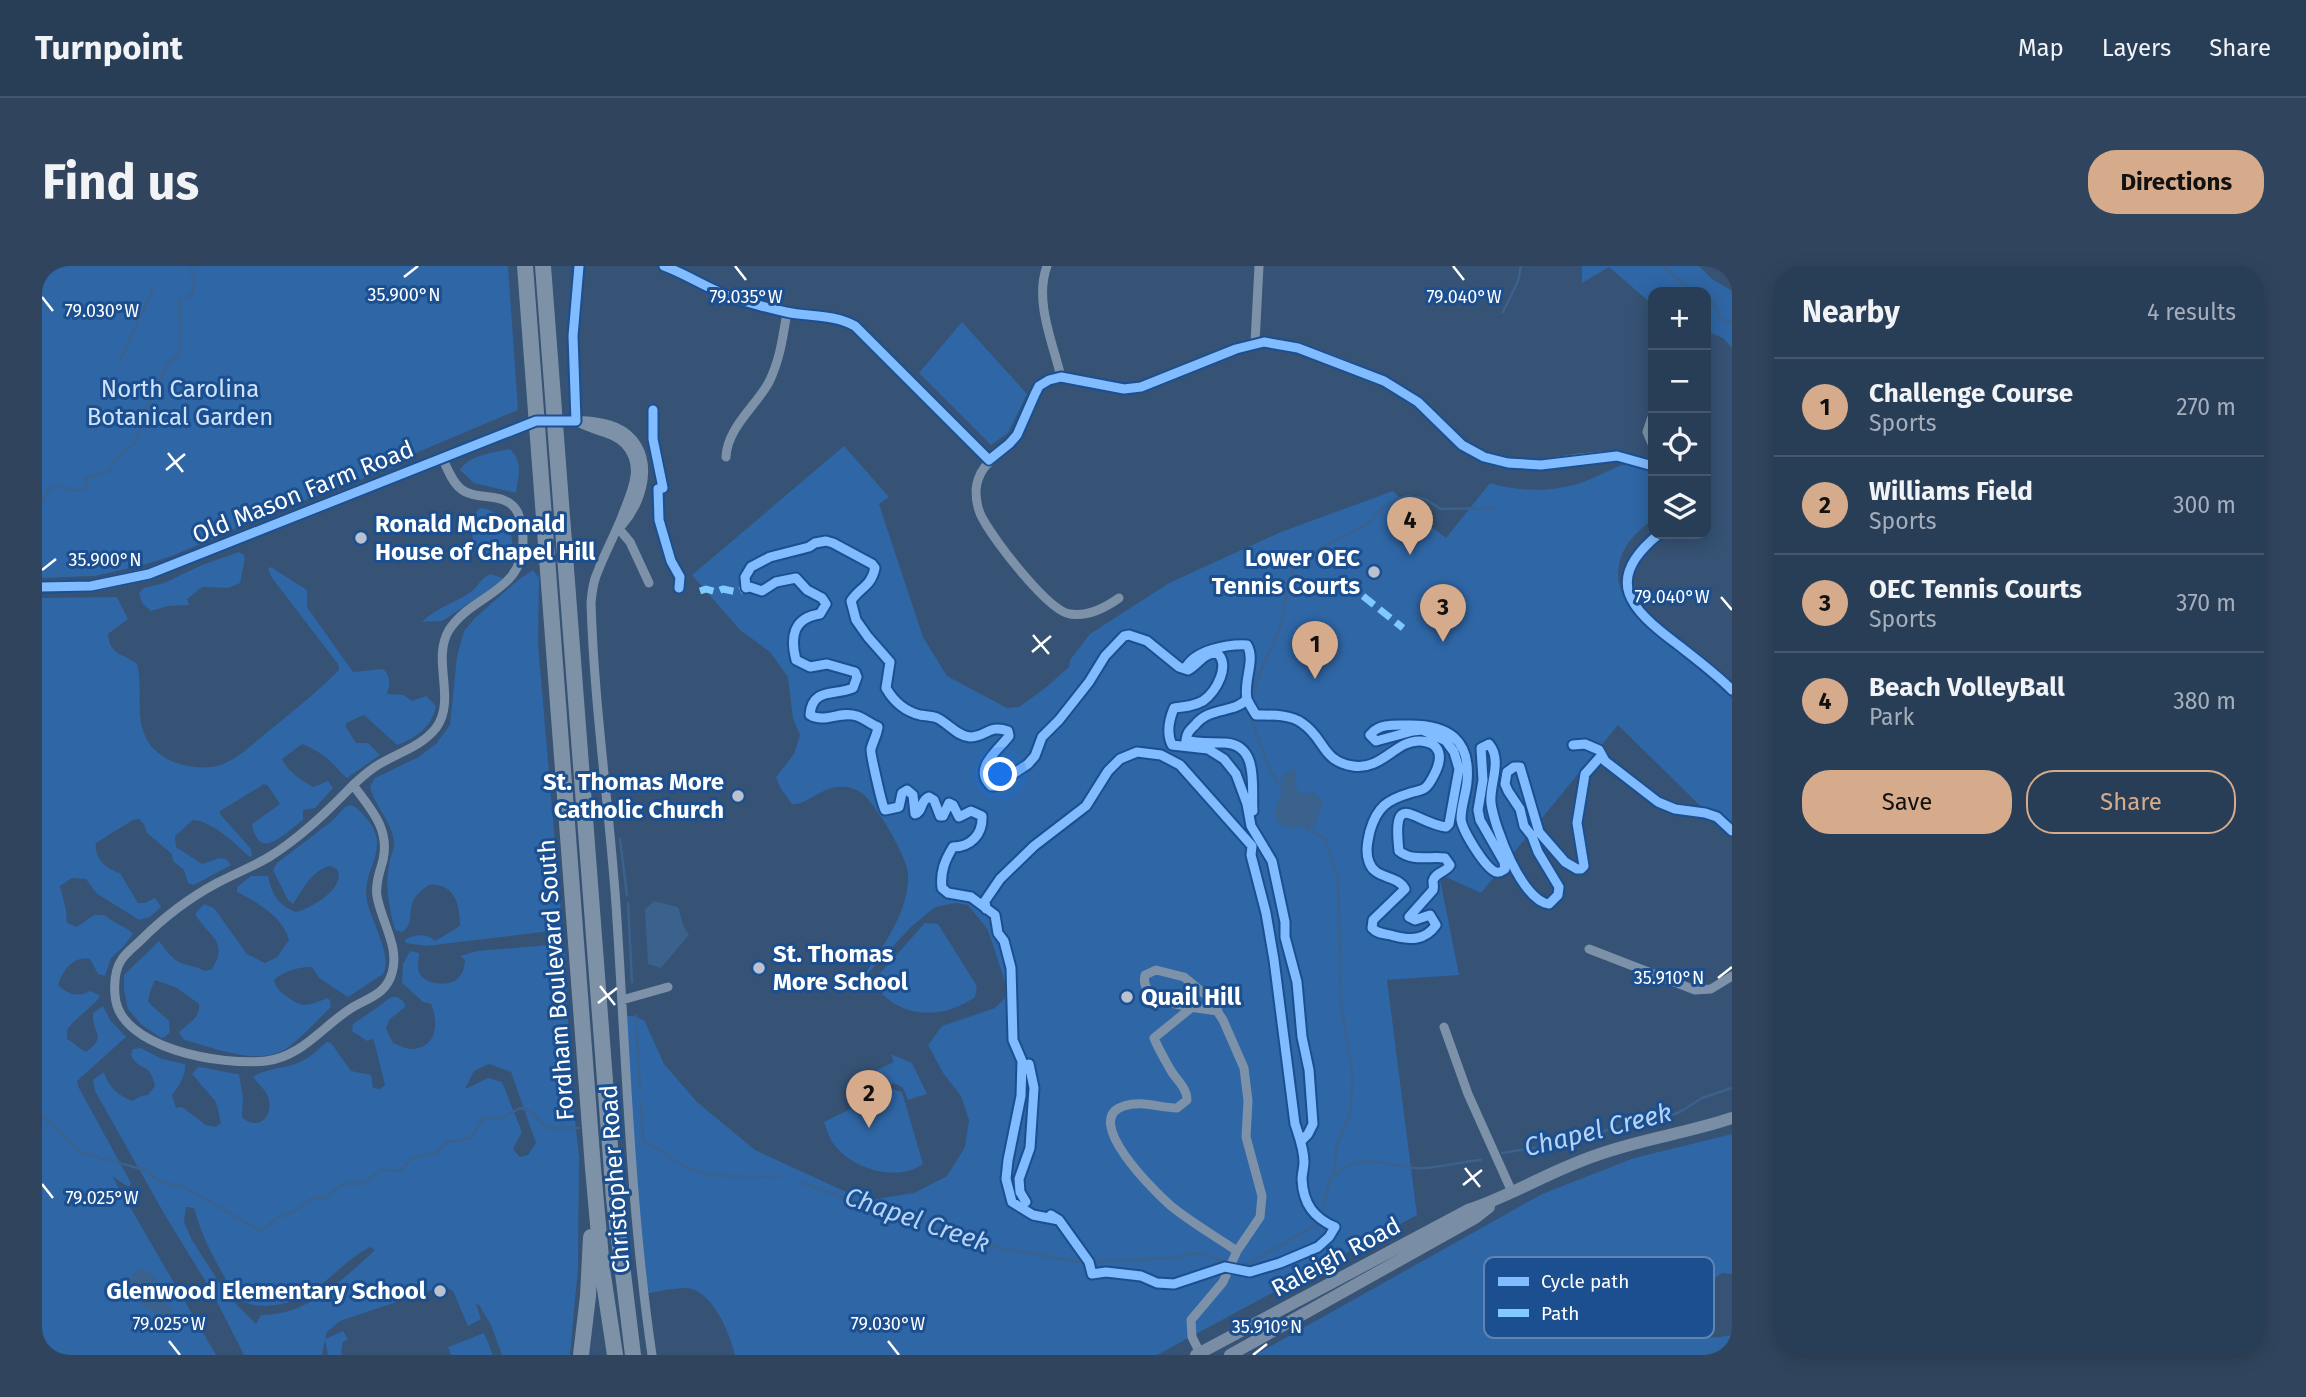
<!DOCTYPE html>
<meta charset="utf-8">
<style>
body{margin:0;font-family:"Fira Sans",sans-serif;background:#30455d;color:#f1f3f6}
.controls{position:absolute;right:21px;top:21px;display:grid;overflow:hidden;border-radius:14px;box-shadow:0 4px 18px #0003}
.controls button{width:63px;height:63px;display:grid;place-items:center;padding:0;border:0;border-bottom:2px solid #44576d;background:#283e57;color:#f1f3f6;font:35px sans-serif}
.you{position:absolute;left:959px;top:509px;width:24px;height:24px;margin:-18px;border:5px solid #fff;border-radius:50%;background:#1a73e8;box-shadow:0 0 0 10px #1a73e833}
.badge{display:grid;place-items:center;width:46px;height:46px;border-radius:50%;background:#d6ab8b;color:#111;font-size:23px;font-weight:700}
.pin{position:absolute;translate:-50% -58px;filter:drop-shadow(0 2px 4px #0008)}
.pin::after{content:'';position:absolute;top:37px;width:24px;height:21px;background:inherit;clip-path:polygon(0 0,100% 0,50% 100%)}
.list{margin:0;padding:0;list-style:none}
h2{display:flex;justify-content:space-between;align-items:center;height:91px;margin:0;padding:0 28px;font-size:30px}
h2 small{font-size:23px;font-weight:400;color:#a5aeba}
.list li{display:grid;grid-template-columns:46px 1fr auto;gap:21px;align-items:center;box-sizing:border-box;height:98px;padding:0 28px;border-top:2px solid #44576d}
.list b{display:block;font-size:26px;white-space:nowrap}
.list p{margin:0;font-size:23px;white-space:nowrap;color:#a5aeba}
.list em{font-size:23px;font-style:normal;color:#a5aeba}
.actions{display:flex;gap:14px;padding:21px 28px}
.actions a{flex:1;padding:16px 0;border:2px solid #d6ab8b;border-radius:28px;text-align:center;font-size:24px;color:#d6ab8b}
.actions .main{background:#d6ab8b;color:#111}
.icon{flex:none;width:38px;height:38px;fill:none;stroke:currentColor;stroke-width:2;stroke-linecap:round;stroke-linejoin:round}
.map{position:relative;flex:none;width:1690px;height:1089px;overflow:hidden;border-radius:28px}
header{display:flex;align-items:center;gap:42px;box-sizing:border-box;height:98px;padding:0 35px;background:#283e57;border-bottom:2px solid #44576d}
header strong{font-size:33px}
nav{display:flex;gap:38px;margin-inline-start:auto;font-size:24px}
.intro{display:flex;align-items:center;justify-content:space-between;box-sizing:border-box;height:168px;padding:0 42px}
h1{margin:0;font-size:49px}
.button{padding:18px 32px;border-radius:28px;background:#d6ab8b;color:#111;font-size:24px;font-weight:700}
main{display:flex;gap:42px;padding:0 42px}
aside{flex:1;background:#283e57;border-radius:28px;box-shadow:0 4px 18px #0003}
.map>svg:first-child{display:block}
.green{fill:#2f66a5;fill-rule:evenodd}
.water{fill:#3b618d}
.lines{fill:none;stroke-linecap:round;stroke-linejoin:round}
.stream{stroke:#3b618d;stroke-width:2.5}
.street{stroke:#7d92a8;stroke-width:9}
.secondary{stroke:#798da4;stroke-width:12}
.highway{stroke:#7e92a7;stroke-width:16}
.quiet{stroke:#80caff;stroke-width:7;stroke-dasharray:14 7;stroke-linecap:butt}
.cycleway-casing{stroke:#1b4f8f;stroke-width:13}
.cycleway{stroke:#80bcff;stroke-width:9}
.ticks{fill:none;stroke:#fff;stroke-width:2.5}
.poi-dot{fill:#b9c2ce;stroke:#1b4f8f;stroke-width:2.5}
.labels{text-anchor:middle;dominant-baseline:central;stroke-width:6;stroke-linejoin:round;paint-order:stroke}
.park-label{font-size:24px;fill:#cfe3fa;stroke:#1b4f8f}
.street-label{font-size:24px;fill:#fff;stroke:#1b4f8f}
.poi-label{font-size:24px;font-weight:bold;fill:#fff;stroke:#1b4f8f;text-anchor:start}
.water-label{font-size:26px;font-style:italic;fill:#b5d3f5;stroke:#1b4f8f}
.key{fill:#1b4f8f;stroke:#5f84b1;stroke-width:2}
.key-label{font-size:19px;fill:#fff}
.ticks-label{font-size:18px;text-anchor:middle;fill:#fff;stroke:#1b4f8f;stroke-width:6;stroke-linejoin:round;paint-order:stroke}
</style>
<header>
<strong>Turnpoint</strong>
<nav><a>Map</a><a>Layers</a><a>Share</a></nav>
</header>
<div class="intro"><h1>Find us</h1><a class="button">Directions</a></div>
<main>
<div class="map">
<svg width="1690" height="1089" viewBox="0 0 1690 1089">
<rect width="100%" height="100%" fill="#365274"/>
<path class="green" d="M0,0H466L476,144L362,192L358,198L347,203L243,242L130,290L101,299L53,310L0,312Z
M1540,0H1657L1670,13L1690,25V82L1681,72L1664,65V26H1611V39L1567,1L1540,17Z
M920,56L985,128L966,167L949,179L877,107Z
M802,180L847,231L837,238L881,371L905,410L965,442L977,441L1003,422L1027,401L1028,394L1048,368L1127,317L1239,266L1351,225L1376,250L1404,272L1448,217C1473,225 1506,226 1532,219C1549,214 1567,204 1584,197L1590,195L1611,200V253C1595,266 1581,278 1577,299C1567,353 1649,383 1678,415C1683,420 1686,427 1690,433V571L1576,459L1439,627L1397,608L1417,709L1345,714L1375,949L1115,1089H693C688,1068 670,1023 644,1022C630,1022 615,1026 601,1028L581,750H591L602,754L622,798L655,836L713,884L802,925L834,933L872,927L905,910L923,881L927,854L919,830L901,807L886,779L900,760L953,742L963,732V716L946,664L926,639L914,637L893,641L868,662L819,715C838,683 867,648 866,609C866,596 847,562 839,551C831,540 823,525 809,522C782,515 767,540 750,538L739,523L734,511L752,488L758,469L751,453L746,411L728,386L698,364L650,309Z
M468,183C482,197 476,210 474,227L432,217L418,204C427,189 452,186 468,183Z
M438,242C462,243 481,277 464,297L443,295C431,279 422,257 438,242Z
M197,286L202,289L203,293L198,317L186,322L160,321L145,333L147,339L126,340L109,345L100,337L97,327L102,322L122,317L160,299Z
M229,301L265,324V341L311,406L341,403C349,410 348,419 345,428L362,429L370,435L384,430L394,440C390,461 374,472 355,479L322,449L304,457V461L314,477H326L338,489L305,512C298,507 295,501 289,496C282,489 269,481 260,478L240,493C246,506 258,513 271,521L286,515L291,522L273,542L261,544V554C243,567 217,597 210,558L238,538L226,520L222,518L178,545V548L209,583L210,589L208,591C193,578 171,555 151,554L133,570L134,581L160,598L178,592L184,593L189,599L152,619L146,617L142,604L131,595L130,588L105,567L102,558L97,553L91,554L54,577C52,592 64,603 78,607L96,637H103L113,632L119,641L108,651L97,654L54,627L44,613L30,612L18,620L24,644L25,657L35,661L52,649H63C71,658 83,659 91,668L81,681L69,692L63,710L56,708L48,693C31,690 21,704 16,719C26,728 35,732 48,725L57,729V732C47,744 34,751 25,764V773C33,777 36,782 44,786C66,769 50,769 51,747L61,740L68,754L84,771L35,815L37,822L89,917L88,920H85L70,910L174,1089H0V332L75,331L86,353L66,368C68,390 81,387 95,398C102,425 91,452 107,477C120,497 152,505 175,500C194,495 209,479 224,467C249,447 274,427 297,404L296,398L230,312L226,303Z
M491,304L497,312L496,378L519,646L518,664L384,680L364,677L363,674C371,668 386,667 393,675L418,660C418,639 413,617 387,619C380,624 372,630 370,638C367,649 371,659 360,666L353,664C347,641 343,621 347,598C348,590 353,583 352,576C350,555 332,540 328,520L333,512L375,492L394,478L408,459L415,390L422,365L433,352L476,314Z
M448,308L461,312L457,317L405,352L400,355L380,356C396,340 419,335 432,323C438,317 439,312 448,308Z
M309,539C316,542 320,547 325,553C351,584 318,603 325,635C329,655 351,690 341,708L306,731L277,712L270,701C256,701 242,705 232,714C235,724 239,726 247,732C261,743 269,739 285,732L288,734L289,741C278,751 253,779 240,785C210,799 171,781 142,774L137,766C147,757 159,751 157,738L135,722L113,714L109,723L106,736L127,755L128,766L123,771L119,772L99,758L86,743L82,724V709L117,675C124,684 131,695 142,698C151,701 154,700 163,705L170,703C188,674 164,669 153,648L162,638L172,642L205,688L223,697L235,691L247,674C241,651 215,636 195,626V621L209,610H226C230,629 236,639 254,646C270,642 305,621 295,603L288,600C269,605 262,622 251,638L246,634L231,604L235,597L290,555L303,541Z
M883,657L896,658L935,720L933,731C900,755 852,753 831,715Z
M519,678L523,683L528,810L537,890L536,1002L528,1089H460L449,1059L437,1039L434,1038L439,1053L426,1060L411,1025L402,1020L298,1055L285,1066L283,1073L301,1065L306,1073L301,1076L299,1085L300,1089H286L283,1074L280,1089H202L170,1026L124,951L53,825L51,814L62,806C67,822 75,828 90,835L99,830L106,829L113,820C108,795 98,807 89,789L91,783L99,782L120,793L143,798C144,810 137,820 130,829L134,842L140,841L164,859L174,861L179,857L174,836L150,808L156,801C170,802 183,807 197,808L201,831L200,851C215,865 230,853 227,834C226,826 216,818 211,811C224,802 243,803 258,796C268,792 276,783 285,776L289,777L309,805L329,809L331,822L338,823L343,819L332,775L330,773L325,775L310,765L311,758C319,752 328,747 336,741C346,733 354,723 364,740L347,754L344,763L351,777C356,779 364,783 369,783C395,782 397,757 389,738L381,736L360,717L361,698L368,685L377,687C377,694 374,702 378,708C385,720 411,721 418,710C422,706 422,699 423,694L418,690L435,685ZM447,798L469,806L494,877L486,889L478,891L471,883L480,866L460,816L446,812L423,823L432,805ZM144,941L152,942C160,970 168,985 182,1010C185,1016 188,1024 193,1029C211,1048 249,1039 268,1026C290,1013 305,993 328,981L333,984C301,1013 265,1050 219,1049L214,1058L185,1029L150,974L142,956Z
M849,788L870,797L885,828L866,834L861,822L852,817L838,823L831,806L852,796Z
M850,823L860,826L881,898C856,916 813,904 794,881C788,874 785,865 782,856Z
M1690,868V1008L1680,1007L1666,1017L1644,1053C1654,1075 1668,1073 1690,1069V1089H1213L1500,928L1592,892Z
M442,1067L451,1089H409L406,1081Z"/>
<path class="water" d="M1252,502L1255,507L1253,520L1258,528L1272,526L1281,536L1272,562C1262,559 1254,565 1245,561C1223,553 1239,535 1240,522C1240,518 1240,515 1239,511Z
M612,635L636,641L642,661L647,669L619,702L606,698L603,643Z
M103,1003L115,1014L118,1028L131,1047L125,1054C109,1043 85,1035 87,1012L96,1004Z"/>
<g class="lines">
<path class="stream" d="M1621,0L1648,24L1655,26
M1664,31C1667,33 1670,35 1672,38C1679,48 1675,56 1690,56
M1461,46L1476,15L1479,0
M78,94L112,21
M0,235C12,212 16,222 36,225L46,220L42,213L67,205L71,196L94,176L104,144L126,97L137,88L139,68L137,35L150,28C151,18 155,14 148,6L151,0
M1240,521L1228,505L1207,447L1214,416L1239,360L1245,323L1251,303L1270,287L1325,258L1339,243L1355,233L1366,230L1383,233L1399,243L1450,242
M1264,559L1266,564L1283,572L1296,613L1299,738L1311,812L1308,848L1295,879L1292,907L1287,915
M578,573L585,629
M586,637L590,716
M594,750L598,825
M599,837L601,876C619,882 631,896 649,903C676,914 709,909 737,911
M0,850L39,886L106,905L118,916L142,921L219,965L236,951L250,947L270,932H284L298,920L307,917L322,918L338,904L358,905L370,892L394,887L405,876L429,872L441,852H460L478,842L488,845L505,862H537
M1460,887L1519,878L1572,862L1618,853L1638,846L1660,832L1690,822
M1291,911C1317,884 1344,900 1374,902C1394,904 1418,895 1439,894
M761,917L814,936L851,944L893,961L919,975L1036,996L1130,992L1154,987L1196,999H1204L1277,957L1287,916"/>
<path class="street" d="M622,0C649,10 672,27 701,35C715,39 730,43 744,46C767,51 792,48 813,60L947,194
M1005,0C992,35 1011,77 1019,111
M1213,77L1217,0
M1611,148L1605,166L1611,180
M513,154C534,155 553,153 573,161C615,179 605,231 580,259
M534,155C550,165 570,165 583,178C602,199 591,222 582,245C575,265 564,284 556,305C551,315 550,326 549,337C552,438 567,538 574,639C584,789 588,940 610,1089
M534,155L531,70L537,0
M684,191C685,162 714,140 727,116C738,94 741,70 745,46
M577,263L588,276L607,317
M1617,268C1560,314 1588,343 1635,378C1654,393 1673,407 1690,424
M1077,332C1063,342 1046,351 1028,348C1006,345 953,275 942,255C936,246 934,235 934,224C937,192 964,190 976,166C985,148 989,121 1010,113C1027,107 1045,117 1062,120C1075,123 1086,122 1099,121L1213,77C1253,73 1345,112 1377,137C1397,153 1413,179 1437,190C1486,211 1527,187 1575,190C1588,191 1600,196 1611,200
M311,519C329,543 348,563 341,594C338,605 333,618 335,630C339,655 358,681 350,707C344,729 325,732 308,743C280,761 259,791 224,795C181,800 76,783 73,729C72,717 73,703 80,693C85,686 93,680 99,674C121,652 147,632 175,617C192,608 210,601 227,591C258,572 285,546 311,519Z
M311,519C319,512 326,505 336,499C355,487 379,481 394,462C415,433 389,394 407,364C431,327 482,327 481,273C481,265 479,255 476,247C465,224 435,236 419,223C410,216 405,202 400,191
M1547,683L1653,724L1669,723L1690,710
M580,734L626,721
M1149,742L1112,772C1116,782 1123,794 1128,803C1134,814 1145,821 1145,834L1135,842C1118,842 1099,834 1082,840C1038,853 1114,927 1129,940C1150,957 1173,970 1195,985
M1402,761L1426,828L1470,926
M1159,1089L1150,1071L1149,1054L1181,1016L1195,985L1218,951L1220,930L1204,871L1206,835L1202,802L1181,754L1165,730L1142,711L1114,704L1103,709C1096,739 1157,742 1176,745"/>
<path class="secondary" d="M0,321L49,320L107,308L494,155H501
M1154,1089L1426,944C1471,929 1510,904 1555,889C1599,873 1646,867 1690,852
M1188,1089L1433,952L1447,941"/>
<path class="highway" d="M483,0L551,902L560,1003L573,1089
M501,0L572,933L591,1089
M539,1089L546,1030L549,971"/>
<path class="quiet" d="M658,325L664,323L674,326L681,323L695,326L704,322
M1321,330L1361,362"/>
<defs>
<path id="cycleway" d="M622,0C649,10 672,27 701,35C715,39 730,43 744,46C767,51 792,48 813,60L947,194L967,178L975,169L993,128L997,120L1007,114L1019,111L1082,123L1099,121L1194,83L1222,76L1256,82L1342,115L1376,136L1420,179L1442,191L1466,197L1499,199L1575,190L1611,200
M611,144V173L621,222L616,223L617,254L629,295L638,311L637,322
M1617,268C1560,314 1588,343 1635,378C1654,393 1673,407 1690,424
M0,321L49,320L107,308L494,155H534L531,70L537,0
M1205,433C1192,448 1168,440 1153,459C1148,464 1145,466 1144,474C1156,478 1170,476 1183,477C1218,479 1209,522 1211,545
M1531,479L1543,478L1557,484L1563,495L1616,536L1633,543L1663,547L1675,551L1690,565
M944,643L943,635L958,613L992,580L1044,540L1066,505L1078,493L1095,486L1119,489L1138,499L1210,580L1209,589L1224,647L1232,694L1253,858C1257,870 1262,883 1262,896C1262,902 1260,908 1260,913C1261,938 1272,952 1293,961L1287,971L1276,981L1238,997L1208,1006L1183,1001L1132,1018L1115,1017L1099,1010L1064,1006L1050,1008L1047,996L1017,954L1009,949
M1259,875L1266,868L1271,858L1267,804L1260,771L1255,716L1243,671V656L1230,595L1209,560L1205,538L1194,508L1182,493L1166,483L1130,479C1124,467 1127,454 1132,442C1142,441 1152,440 1161,435C1174,426 1190,398 1174,386C1159,389 1157,398 1146,404L1144,402C1152,384 1187,378 1205,379C1214,394 1201,415 1205,433C1207,438 1211,444 1214,449C1228,449 1248,448 1260,457C1283,472 1279,495 1311,500C1340,505 1354,473 1379,475C1400,477 1401,492 1392,509C1390,513 1387,519 1383,522C1379,525 1373,525 1368,527C1345,534 1335,541 1328,565C1326,574 1323,586 1327,596C1333,614 1355,608 1363,623L1331,654L1330,662C1337,669 1343,667 1352,670C1368,674 1383,675 1394,659L1388,649L1373,654L1367,651L1391,624C1392,621 1391,618 1391,615C1393,606 1405,606 1408,599L1403,592C1387,590 1371,596 1357,585C1350,521 1372,557 1404,561L1407,558L1417,503L1412,486L1404,475L1380,464L1371,465L1334,475L1328,469C1337,457 1354,459 1368,459C1407,459 1429,474 1425,516C1424,528 1419,540 1419,553C1420,564 1443,602 1454,606C1458,607 1460,605 1463,603L1462,596L1438,554L1436,544L1441,514L1439,482L1447,478C1461,495 1447,518 1449,537C1452,561 1480,635 1507,638L1516,629L1517,621L1496,586L1490,570L1482,560L1478,543L1466,525L1463,518L1465,506L1472,501H1478L1497,566L1523,596L1535,603H1539L1542,600L1535,557L1543,508L1559,490
M984,936L978,926L977,913L988,882L992,822L987,798
M1017,954L991,949L970,936L964,913L966,894L979,830L980,795L971,774L969,702L962,675L956,667L953,649L929,631L906,627L900,622C898,606 903,594 911,581C928,581 941,569 940,550L929,545L917,551L911,539L907,537L901,550H898L892,534L887,531C878,534 881,546 873,548L871,529L865,524L860,527L857,541L843,544C840,540 828,486 829,483C831,475 835,469 836,461C829,458 821,452 815,450C798,444 783,458 768,449C770,421 793,430 811,422L815,411L813,406L785,398L768,401L754,394C748,371 751,352 778,348L784,338L780,332L765,324L754,312L734,316L720,325L708,321L704,322L703,311L709,301L728,291L767,281L773,277L784,275L791,277L830,298L833,302C829,321 818,321 809,335L814,354L826,371L848,396L844,422C852,436 862,445 878,449C883,450 890,450 895,452C906,457 915,470 928,471C944,471 947,458 966,465L967,470C956,485 930,502 949,520H953L986,498L993,490L1000,471L1017,454L1047,416L1063,390L1082,370L1087,369L1105,375L1137,401L1146,404"/>
</defs>
<use href="#cycleway" class="cycleway-casing"/>
<use href="#cycleway" class="cycleway"/>
</g>
<path class="ticks" d="M693,0L704,14M1411,0L1422,14M362,11L376,0M0,31L11,45M126,187L141,206M124,204L143,188M0,304L14,293M1679,331L1690,344M991,369L1007,388M990,386L1009,370M1676,712L1690,701M558,720L573,739M556,737L575,722M1423,902L1438,921M0,918L11,932M1421,919L1440,904M127,1075L138,1089M846,1075L857,1089M1211,1089L1225,1078"/>
<g class="poi-dot">
<circle cx="319" cy="272" r="7"/>
<circle cx="1332" cy="306" r="7"/>
<circle cx="696" cy="530" r="7"/>
<circle cx="717" cy="702" r="7"/>
<circle cx="1085" cy="731" r="7"/>
<circle cx="398" cy="1025" r="7"/>
</g>
<g class="labels">
<g class="park-label">
<text x="138" y="123">North Carolina<tspan x="138" dy="28">Botanical Garden</tspan></text>
</g>
<g class="street-label">
<text transform="translate(261 226) rotate(-22)">Old Mason Farm Road</text>
<text transform="translate(514 714) rotate(-94)">Fordham Boulevard South</text>
<text transform="translate(573 913) rotate(-94)">Christopher Road</text>
<text transform="translate(1294 991) rotate(-28)">Raleigh Road</text>
</g>
<g class="poi-label">
<text x="333" y="258">Ronald McDonald<tspan x="333" dy="28">House of Chapel Hill</tspan></text>
<text x="1318" y="292" text-anchor="end">Lower OEC<tspan x="1318" dy="28">Tennis Courts</tspan></text>
<text x="682" y="516" text-anchor="end">St. Thomas More<tspan x="682" dy="28">Catholic Church</tspan></text>
<text x="731" y="688">St. Thomas<tspan x="731" dy="28">More School</tspan></text>
<text x="1099" y="731">Quail Hill</text>
<text x="384" y="1025" text-anchor="end">Glenwood Elementary School</text>
</g>
<g class="water-label">
<text transform="translate(1556 864) rotate(-14)">Chapel Creek</text>
<text transform="translate(875 954) rotate(19)">Chapel Creek</text>
</g>
</g>
<rect x="1442" y="991" width="230" height="81" rx="10" class="key"/>
<rect x="1456" y="1011" width="31" height="9" fill="#80bcff"/>
<rect x="1456" y="1043" width="31" height="8" fill="#80caff"/>
<g class="key-label">
<text x="1499" y="1022">Cycle path</text>
<text x="1499" y="1054">Path</text>
</g>
<g class="ticks-label">
<text x="362" y="35">35.900°N</text>
<text x="704" y="37">79.035°W</text>
<text x="1422" y="37">79.040°W</text>
<text x="60" y="51">79.030°W</text>
<text x="63" y="300">35.900°N</text>
<text x="1630" y="337">79.040°W</text>
<text x="1627" y="718">35.910°N</text>
<text x="60" y="938">79.025°W</text>
<text x="127" y="1064">79.025°W</text>
<text x="846" y="1064">79.030°W</text>
<text x="1225" y="1067">35.910°N</text>
</g>
</svg>
<div class="controls">
<button>+</button>
<button>−</button>
<button><svg class="icon" aria-label="locate" viewBox="0 0 24 24"><circle cx="12" cy="12" r="6"/><path d="M12 2v4M12 18v4M2 12h4M18 12h4"/></svg></button>
<button><svg class="icon" aria-label="layers" viewBox="0 0 24 24"><path d="M12 4l9 5-9 5-9-5zM3 14l9 5 9-5"/></svg></button>
</div>
<div class="you"></div>
<div class="pin badge" style="left:1273px;top:413px">1</div>
<div class="pin badge" style="left:827px;top:862px">2</div>
<div class="pin badge" style="left:1401px;top:376px">3</div>
<div class="pin badge" style="left:1368px;top:289px">4</div>
</div>
<aside>
<h2>Nearby<small>4 results</small></h2>
<ul class="list">
<li><span class="badge">1</span><div><b>Challenge Course</b><p>Sports</p></div><em>270 m</em></li>
<li><span class="badge">2</span><div><b>Williams Field</b><p>Sports</p></div><em>300 m</em></li>
<li><span class="badge">3</span><div><b>OEC Tennis Courts</b><p>Sports</p></div><em>370 m</em></li>
<li><span class="badge">4</span><div><b>Beach VolleyBall</b><p>Park</p></div><em>380 m</em></li>
</ul>
<div class="actions"><a class="main">Save</a><a>Share</a></div>
</aside>
</main>
